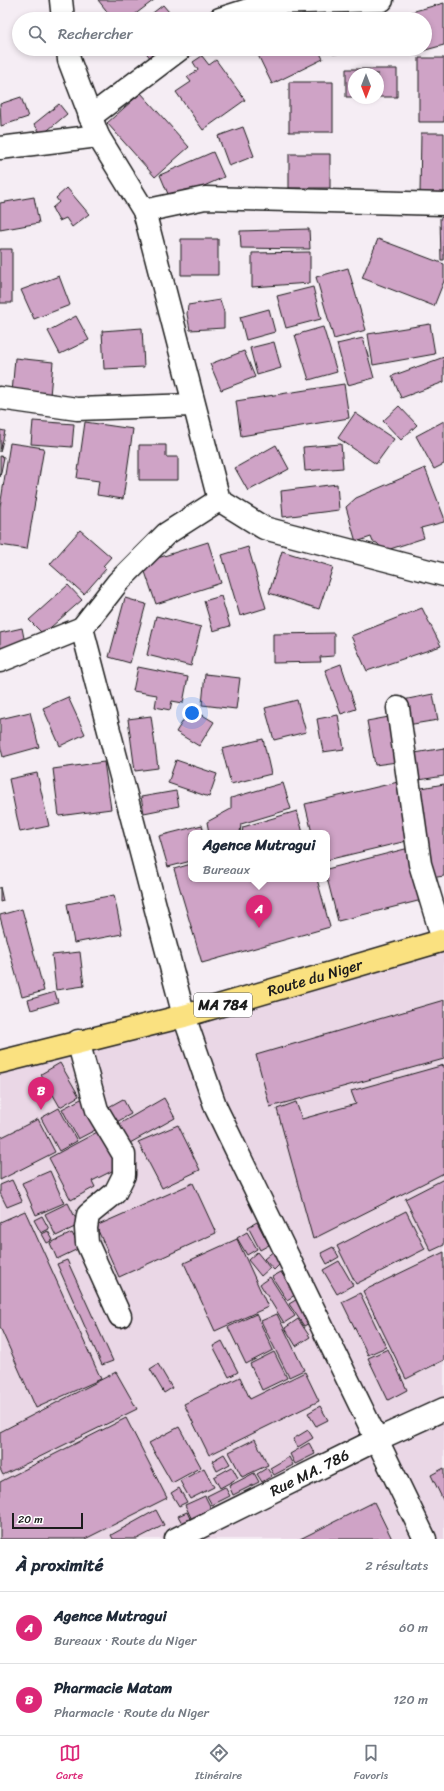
<!DOCTYPE html>
<html lang="fr">
<meta charset="utf-8">
<style>
body{margin:0;font-family:Sriracha,sans-serif;background:#f6f6f7;color:#1f2937}
.compass{position:absolute;left:348px;top:68px;width:36px;height:36px;border-radius:50%;background:#fff;box-shadow:0 2px 6px #0003;rotate:180deg}
.scale{position:absolute;left:12px;bottom:10px;width:71px;box-sizing:border-box;padding-left:4px;border:2px solid #1c1c1c;border-top:0;font-size:11px;line-height:14px;white-space:nowrap;color:#1c1c1c;-webkit-text-stroke:3px #fff;paint-order:stroke}
.you{position:absolute;left:192px;top:713px;width:14px;height:14px;margin:-10px;border:3px solid #fff;border-radius:50%;background:#1a73e8;box-shadow:0 0 0 6px #1a73e833}
.badge{display:grid;place-items:center;width:26px;height:26px;border-radius:50%;background:#db2777;color:#fff;font-size:13px;font-weight:700}
.pin{position:absolute;translate:-50% -33px;filter:drop-shadow(0 1px 2px #0008)}
.pin::after{content:'';position:absolute;top:21px;width:14px;height:12px;background:inherit;clip-path:polygon(0 0,100% 0,50% 100%)}
.popup{position:absolute;left:188px;top:830px;width:142px;height:52px;box-sizing:border-box;display:grid;place-content:center;border-radius:8px;background:#fff;filter:drop-shadow(0 1px 3px #0005);font-size:13px;white-space:nowrap;color:#747a83}
.popup b{font-size:15px;color:#1f2937}
.popup::after{content:'';position:absolute;left:50%;top:100%;margin-left:-8px;border:8px solid transparent;border-top-color:#fff}
.list{margin:0;padding:0;list-style:none}
h2{display:flex;justify-content:space-between;align-items:center;height:52px;margin:0;padding:0 16px;font-size:17px}
h2 small{font-size:13px;font-weight:400;color:#747a83}
.list li{display:grid;grid-template-columns:26px 1fr auto;gap:12px;align-items:center;box-sizing:border-box;height:72px;padding:0 16px;border-top:1px solid #e0e1e3}
.list b{display:block;font-size:15px;white-space:nowrap}
.list p{margin:0;font-size:13px;white-space:nowrap;color:#747a83}
.list em{font-size:13px;font-style:normal;color:#747a83}
.icon{flex:none;width:22px;height:22px;fill:none;stroke:currentColor;stroke-width:2;stroke-linecap:round;stroke-linejoin:round}
.map{position:relative;flex:none;width:444px;height:1539px;overflow:hidden}
.search{position:absolute;background:#fff;box-shadow:0 2px 6px #0003;left:12px;right:12px;top:12px;height:44px;display:flex;align-items:center;gap:10px;box-sizing:border-box;padding:0 14px;border-radius:22px;color:#747a83;font-size:15px}
.sheet{height:196px;background:#fff}
nav{display:flex;justify-content:space-around;align-items:center;box-sizing:border-box;height:56px;border-top:1px solid #e0e1e3;background:#fff;font-size:11px;color:#747a83}
nav a{display:grid;justify-items:center;gap:2px}
nav .on{color:#db2777}
.map>svg:first-child{display:block}
.built{fill:#ead7e6}
.building{fill:#cfa3c6;stroke:#1c1c1c}
.lines{fill:none;stroke-linecap:round;stroke-linejoin:round}
.street-casing{stroke:#1c1c1c;stroke-width:25}
.primary-casing{stroke:#1c1c1c;stroke-width:25}
.street{stroke:#fff;stroke-width:22}
.primary{stroke:#fae180;stroke-width:22}
.labels{text-anchor:middle;dominant-baseline:central;stroke-width:4;stroke-linejoin:round;paint-order:stroke}
.shield{fill:#fff;stroke:#606060;stroke-width:1}
.shield-label{font-size:14px;font-weight:bold;fill:#1c1c1c}
.street-label{font-size:15px;fill:#1c1c1c;stroke:#fff}
</style>
<div class="map">
<svg width="444" height="1539" viewBox="0 0 444 1539">
<rect width="100%" height="100%" fill="#f5edf4"/>
<filter id="ink" filterUnits="userSpaceOnUse"><feTurbulence type="fractalNoise" baseFrequency=".025" numOctaves="2"/><feDisplacementMap in="SourceGraphic" scale="8" xChannelSelector="R" yChannelSelector="G"/><feConvolveMatrix kernelMatrix="1 2 1 2 8 2 1 2 1" color-interpolation-filters="sRGB"/></filter>
<g filter="url(#ink)">
<path class="built" d="M444,940V1539H0V1062Z"/>
<path class="building" d="M98,0H154L129,19H113Z
M444,3V45L422,51L421,49H425V19H413L411,12Z
M163,5L175,19H145Z
M388,16V19H358Z
M143,49H165L152,60Z
M270,49H318L323,59L272,84L258,55Z
M333,49H389L333,54Z
M202,56L209,65L216,60L245,100L203,130L176,92L191,82L187,77L198,70L193,62Z
M419,58H444V122H419Z
M346,69H397V97H378V74H354V97H346Z
M289,82H333V132H289Z
M141,93L189,147L155,177L107,123Z
M21,97L28,117L1,126L0,104Z
M59,104L67,114L42,135L34,124Z
M243,127L254,156L229,166L218,136Z
M421,133H444V195H420Z
M213,152L224,177L171,201L160,175Z
M289,154H330V188H289Z
M67,188L89,214L72,227L66,218L59,221L52,208L59,202L56,198Z
M34,197L39,223L0,230V203Z
M444,217V260H441L440,218Z
M309,229L310,249L241,248L240,231Z
M181,239H218V275H181Z
M378,239L444,264V281L434,306L362,278Z
M0,249H12V303H0Z
M310,252V283L252,287V253Z
M348,268L366,330L334,339L316,277Z
M59,276L70,305L34,319L21,290Z
M313,287L321,319L286,328L277,296Z
M220,300L224,312V328L190,330L187,314L188,305Z
M269,309L275,332L246,340L240,317Z
M76,316L89,340L60,354L48,331Z
M430,324L435,354L373,365L368,334Z
M323,327L337,372L309,380L295,335Z
M142,328L144,367L104,369L102,331Z
M363,338L374,378L348,385L337,344Z
M274,342L281,368L257,375L250,348Z
M244,351L255,377L221,390L210,364Z
M444,357V382L401,398L392,376Z
M15,358L53,362L50,396L12,393Z
M344,384L349,418L241,436L236,401Z
M399,406L417,425L401,440L383,421Z
M355,413L394,439L376,464L338,438Z
M33,421L74,424L72,447L31,444Z
M444,421V464L434,469L416,436Z
M85,422L133,429L123,499L97,495L99,481L77,478Z
M0,430L5,431L0,452Z
M10,443L44,448L27,549L0,545V507Z
M341,444L343,468L305,471L303,447Z
M139,445H166V457H178V480H139Z
M276,445L289,469L248,491L235,468Z
M0,456L4,457L0,477Z
M425,468L444,517V522L421,528L424,538L384,551L377,543L373,542L371,537L356,542L346,507L356,498Z
M337,484L339,510L283,517L281,491Z
M80,530L111,557L103,566L106,569L84,594L50,564Z
M208,542L221,583L156,604L142,563Z
M248,547L266,608L240,616L222,555Z
M282,551L333,567L319,609L269,593Z
M68,585L82,600L43,634L29,620Z
M221,596L230,626L213,631L204,601Z
M125,598L146,604L130,663L109,657Z
M422,608L441,646L367,671L351,636Z
M156,616L201,627L191,666L147,655Z
M22,628L25,643L0,656V633Z
M334,633V656L320,657L321,662L273,663V634Z
M341,664L356,709L341,714L325,670Z
M138,667L188,677L183,703L172,701L170,710L155,707L157,695L133,691Z
M205,674L240,678L236,709L202,705Z
M433,694L438,720L407,725L403,700Z
M68,697L85,734L60,746L43,708Z
M297,700L306,732L274,740L265,708Z
M191,708L214,722L199,746L176,732Z
M30,712L39,747L3,757L0,745V719Z
M338,715L344,749L323,752L317,719Z
M151,716L158,768L135,771L128,719Z
M389,717L397,762L375,765L367,721Z
M263,739L271,774L231,784L222,749Z
M444,748V776L419,780L415,753Z
M176,760L217,774L209,797L168,783Z
M104,762L111,809L59,816L53,769Z
M37,773L49,826L20,832L9,779Z
M398,782L411,840L327,860V833H312L305,804Z
M283,783L291,809L241,824L240,833H209L207,822L231,809V798Z
M444,784V876L431,878L416,789Z
M176,791L179,806L144,813L141,797Z
M297,811L303,833H242L243,827Z
M202,825L204,833H191V861L168,867L159,836Z
M409,848L422,900L338,921L327,878V869Z
M191,864V879H317L330,927L202,963L174,869Z
M0,887L3,901L0,902Z
M114,895L122,934L74,943L67,904Z
M22,909L44,991L22,997L0,917V915Z
M80,952L84,986L56,990L52,955Z
M55,992L58,1002L31,1010L28,1000Z
M444,1000V1059L270,1107L256,1055Z
M60,1063L79,1096L60,1107L41,1074Z
M444,1065V1173L313,1239L277,1109L296,1102L302,1119L356,1104L351,1091Z
M83,1098L99,1128L78,1139L62,1109Z
M164,1098L175,1118L130,1143L119,1124Z
M123,1099L131,1114L113,1124L105,1109Z
M59,1108L77,1141L59,1151L41,1118Z
M38,1119L55,1152L0,1180V1138Z
M178,1125L200,1170L162,1188L138,1142Z
M101,1130L120,1167L92,1181L95,1187L71,1200L49,1158Z
M50,1171L64,1203L36,1215L22,1183Z
M444,1179V1245L431,1251L405,1199Z
M12,1180L22,1201L7,1207L0,1193V1185Z
M193,1183L216,1233L119,1277L96,1226Z
M68,1203L79,1225L56,1236L45,1214Z
M25,1211L101,1379L36,1408L0,1327V1222Z
M406,1211L425,1249L356,1284L337,1246Z
M42,1216L49,1229L41,1233L34,1220Z
M257,1222L269,1245L260,1250L248,1227Z
M48,1231L53,1240L47,1243L42,1234Z
M247,1232L257,1249L247,1255L237,1238Z
M72,1233L80,1248L57,1259L50,1243Z
M237,1239L268,1307L215,1331L184,1263Z
M333,1247L339,1257L327,1264L321,1253Z
M275,1250L284,1260L274,1270L264,1259Z
M257,1252L270,1268L261,1276L248,1260Z
M444,1252V1360L406,1379L363,1291Z
M67,1260L113,1361L102,1365L57,1264Z
M339,1261L353,1285L337,1294L323,1270Z
M281,1272L295,1295L287,1300L272,1277Z
M270,1277L295,1316L284,1323L260,1284Z
M360,1293L386,1347L368,1355L342,1302Z
M299,1298L313,1321L304,1326L289,1304Z
M256,1314L273,1350L246,1364L228,1327Z
M277,1314L304,1370L289,1377L261,1321Z
M298,1319L310,1337L296,1346L285,1328Z
M222,1341L238,1372L229,1377L213,1346Z
M388,1349L407,1390L388,1400L368,1358Z
M274,1352L287,1378L262,1390L250,1364Z
M158,1364L172,1388L164,1393L150,1369Z
M116,1372L137,1409L3,1475L0,1469V1432Z
M305,1372L319,1401L209,1455L184,1404L240,1377L250,1399Z
M320,1406L328,1420L316,1426L308,1413Z
M126,1418L167,1498L85,1539H0V1482Z
M179,1427L201,1467L172,1483L149,1443Z
M308,1430L313,1438L298,1447L293,1439Z
M255,1439L268,1465L242,1477L229,1452Z
M309,1443L315,1454L295,1464L290,1454Z
M224,1454L230,1464L217,1471L212,1461Z
M289,1457L293,1465L274,1475L270,1468Z
M232,1467L238,1478L220,1488L214,1477Z
M204,1468L214,1487L190,1499L180,1481Z
M267,1468L272,1476L262,1482L257,1474Z
M444,1468V1502L431,1475Z
M254,1473L259,1482L233,1495L229,1486Z
M225,1487L230,1496L212,1505L207,1496Z
M179,1488L187,1502L179,1506L171,1493Z
M205,1496L214,1514L194,1524L185,1505Z
M374,1502L392,1539H300Z
M156,1510L164,1525L137,1539H113L111,1535Z
M187,1512L193,1525L185,1528L178,1516Z"/>
<g class="lines">
<defs>
<g id="street">
<path d="M61,0L63,19"/>
<path d="M220,19L270,3L382,0"/>
<path d="M68,49L69,60L98,136L144,211L219,500L264,528L444,575"/>
<path d="M90,117L180,49"/>
<path d="M0,148L98,136"/>
<path d="M144,211L205,198L444,204"/>
<path d="M0,398L77,409L193,405"/>
<path d="M82,628L184,1016L216,1108L425,1539"/>
<path d="M0,661L82,628L118,582L166,534L219,500"/>
<path d="M398,708L420,864L443,940"/>
<path d="M78,1041L97,1110L124,1155V1175L115,1193L88,1215L86,1228L87,1243L120,1316"/>
<path id="s1" d="M176,1539L376,1440L444,1409"/>
</g>
<g id="primary">
<path id="s2" d="M0,1062L184,1016L444,940"/>
</g>
</defs>
<use href="#street" class="street-casing"/>
<use href="#primary" class="primary-casing"/>
<use href="#street" class="street"/>
<use href="#primary" class="primary"/>
</g>
</g>
<g class="labels">
<rect class="shield" x="194" y="993" width="58" height="24" rx="3"/>
<g class="shield-label">
<text x="223" y="1005">MA 784</text>
</g>
<g class="street-label">
<text stroke="none"><textPath href="#s2" startOffset="326">Route du Niger</textPath></text>
<text stroke="none"><textPath href="#s1" startOffset="149">Rue MA. 786</textPath></text>
</g>
</g>
</svg>
<svg class="compass" viewBox="-18 -18 36 36"><path d="M0-13l5 13h-10z" fill="#e53935"/><path d="M0 13l5-13h-10z" fill="#747a83"/></svg>
<div class="scale">20 m</div>
<div class="you"></div>
<div class="pin badge" style="left:259px;top:928px">A</div>
<div class="popup"><b>Agence Mutragui</b>Bureaux</div>
<div class="pin badge" style="left:41px;top:1110px">B</div>
<div class="search"><svg class="icon" aria-label="search" viewBox="0 0 24 24"><circle cx="10" cy="10" r="6"/><path d="M15 15l6 6"/></svg>Rechercher</div>
</div>
<section class="sheet">
<h2>À proximité<small>2 résultats</small></h2>
<ul class="list">
<li><span class="badge">A</span><div><b>Agence Mutragui</b><p>Bureaux · Route du Niger</p></div><em>60 m</em></li>
<li><span class="badge">B</span><div><b>Pharmacie Matam</b><p>Pharmacie · Route du Niger</p></div><em>120 m</em></li>
</ul>
</section>
<nav>
<a class="on"><svg class="icon" aria-label="map" viewBox="0 0 24 24"><path d="M3 6l6-2 6 2 6-2v14l-6 2-6-2-6 2zM9 4v14M15 6v14"/></svg>Carte</a>
<a><svg class="icon" aria-label="directions" viewBox="0 0 24 24"><path d="M12 3l9 9-9 9-9-9zM9 14v-3h6M13 9l2 2-2 2"/></svg>Itinéraire</a>
<a><svg class="icon" aria-label="saved" viewBox="0 0 24 24"><path d="M7 4h10v16l-5-4-5 4z"/></svg>Favoris</a>
</nav>
